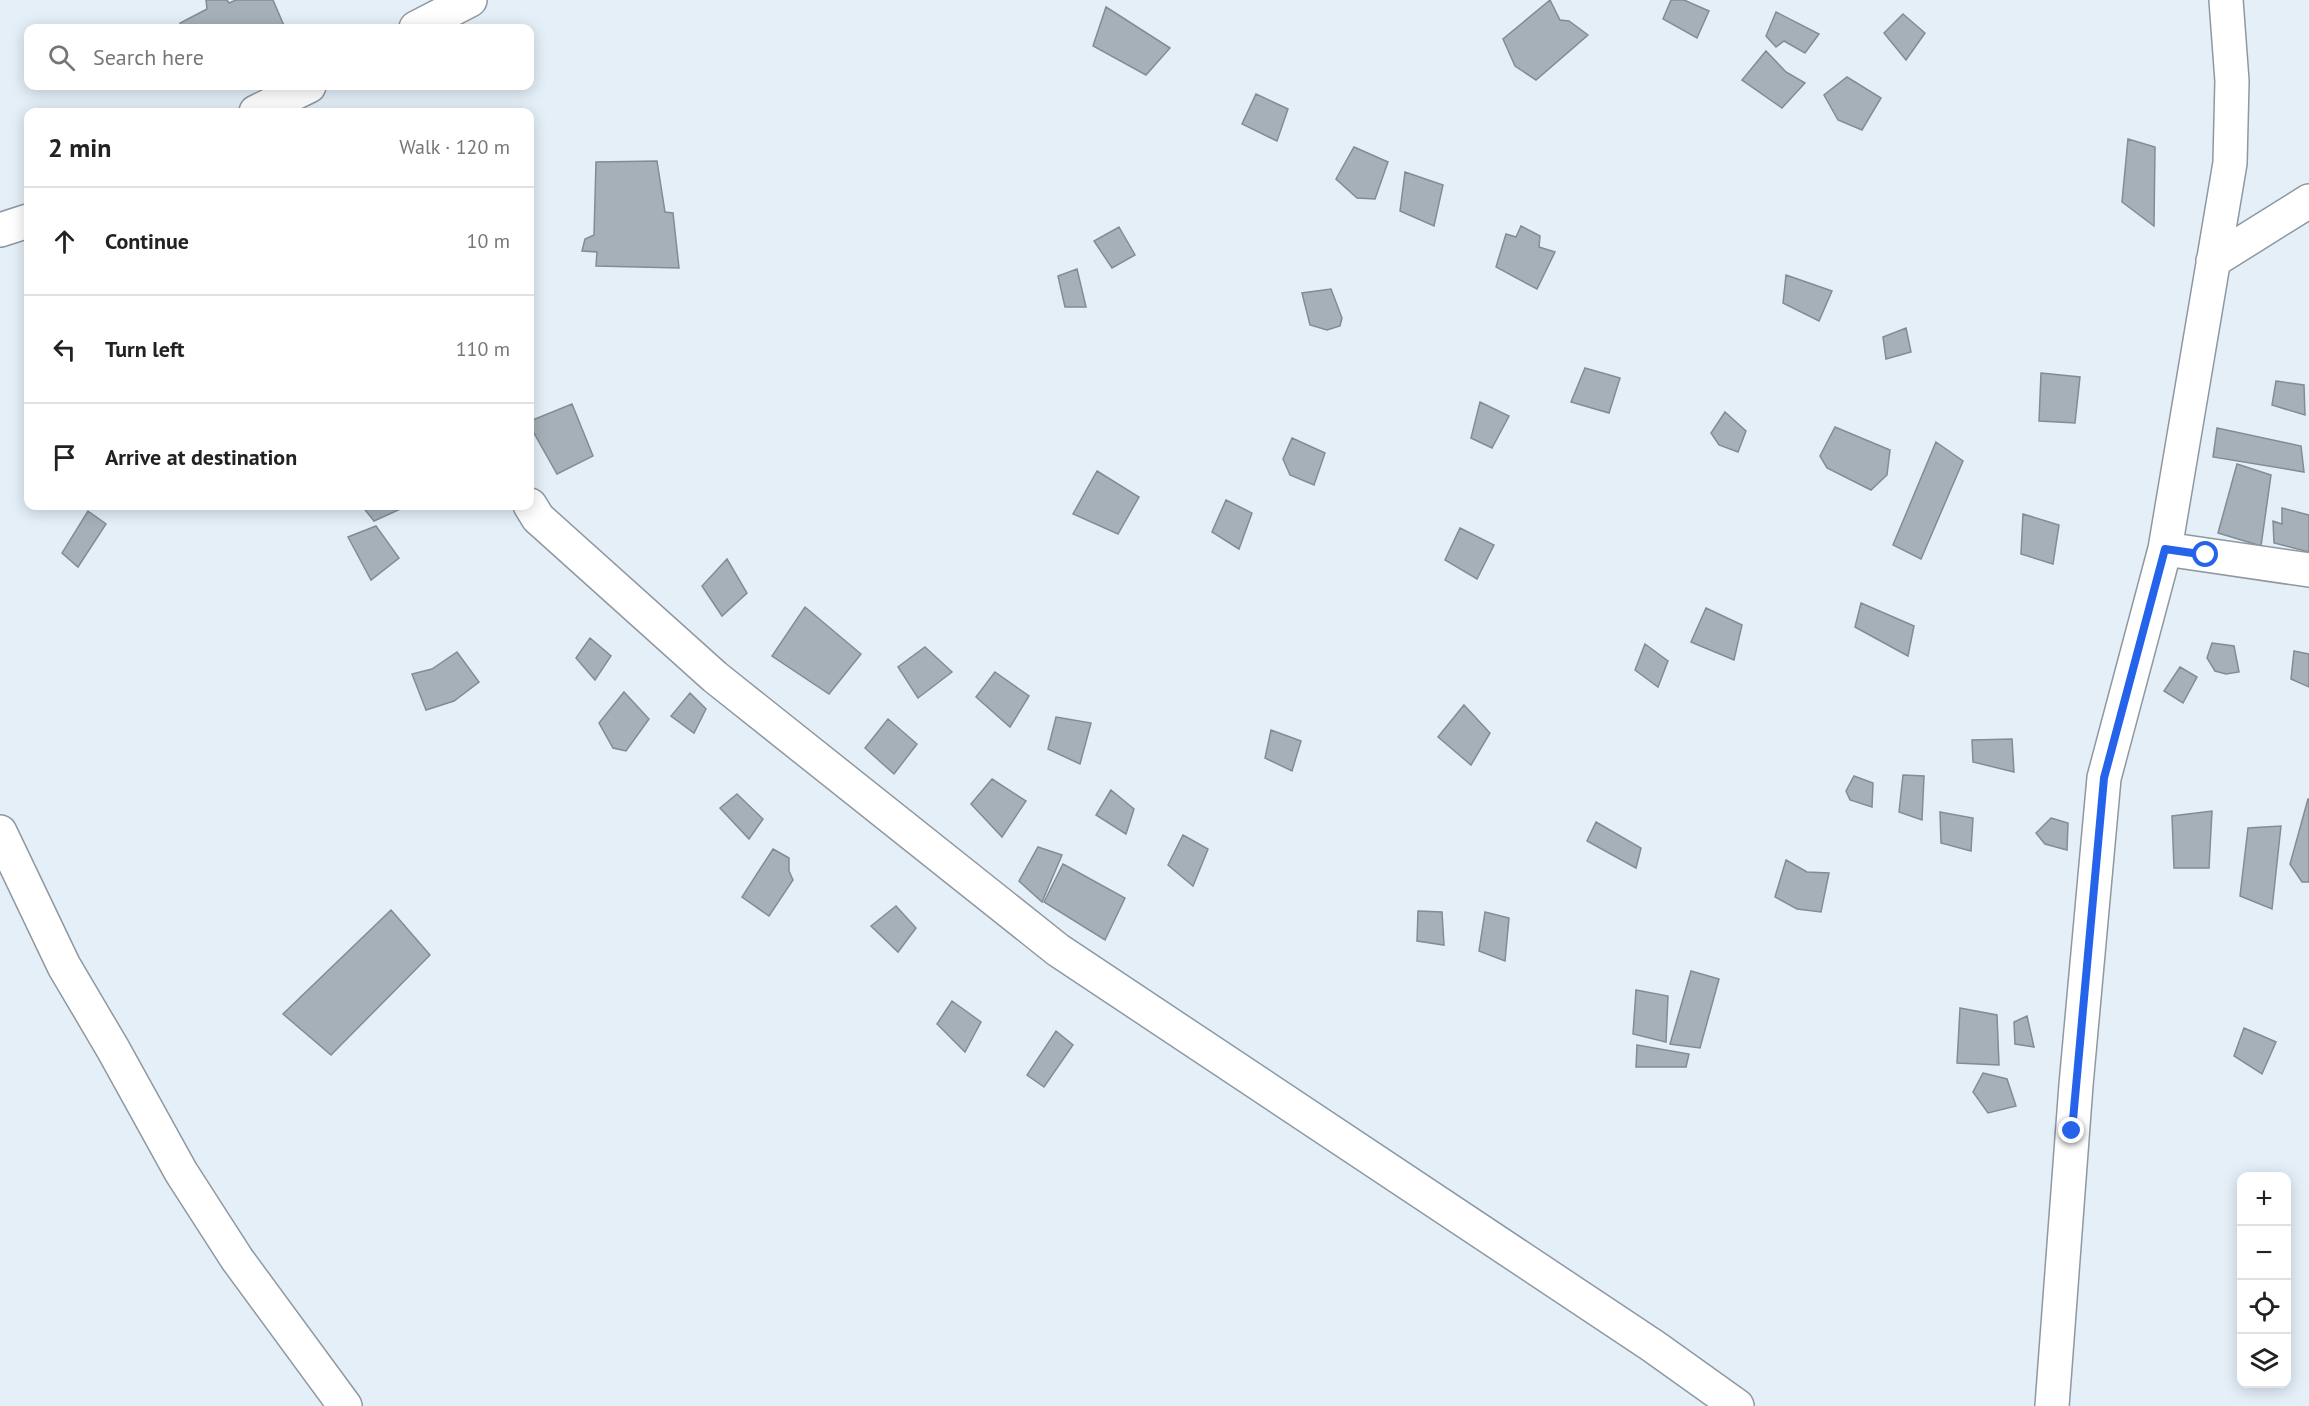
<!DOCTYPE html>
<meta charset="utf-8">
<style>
body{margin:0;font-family:"PT Sans",sans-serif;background:#f2f2f2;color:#222}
.controls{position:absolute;right:18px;bottom:18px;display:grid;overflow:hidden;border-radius:12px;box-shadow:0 3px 15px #0003}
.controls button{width:54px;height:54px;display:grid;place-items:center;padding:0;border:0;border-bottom:2px solid #e0e0e0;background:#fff;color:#222;font:30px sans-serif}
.stop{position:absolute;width:18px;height:18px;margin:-14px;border:4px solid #2563eb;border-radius:50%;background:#fff}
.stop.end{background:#2563eb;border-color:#fff;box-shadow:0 2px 6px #0008}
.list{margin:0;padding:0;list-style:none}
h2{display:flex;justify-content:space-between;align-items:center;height:78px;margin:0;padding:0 24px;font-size:26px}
h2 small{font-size:20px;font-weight:400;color:#767676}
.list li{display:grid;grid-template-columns:39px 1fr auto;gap:18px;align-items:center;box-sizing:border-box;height:108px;padding:0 24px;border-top:2px solid #e0e0e0}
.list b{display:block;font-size:22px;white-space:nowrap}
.list em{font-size:20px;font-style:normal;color:#767676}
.icon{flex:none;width:33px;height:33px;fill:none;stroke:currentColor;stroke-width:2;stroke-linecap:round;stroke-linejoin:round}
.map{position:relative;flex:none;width:2309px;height:1406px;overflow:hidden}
.search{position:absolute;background:#fff;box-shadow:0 3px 15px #0003;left:24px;top:24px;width:510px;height:66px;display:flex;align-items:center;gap:15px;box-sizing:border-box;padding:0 21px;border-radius:12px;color:#767676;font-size:22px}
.panel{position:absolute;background:#fff;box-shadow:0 3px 15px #0003;left:24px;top:108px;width:510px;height:402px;border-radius:12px}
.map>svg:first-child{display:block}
.building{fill:#a6b0b8;stroke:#838c95;stroke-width:1.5}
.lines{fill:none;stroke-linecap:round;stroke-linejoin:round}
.minor-casing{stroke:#8f98a1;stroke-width:36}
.minor{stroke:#fff;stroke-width:33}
.route{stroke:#2563eb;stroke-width:8}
</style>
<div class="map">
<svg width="2309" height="1406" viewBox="0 0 2309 1406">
<rect width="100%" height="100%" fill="#e4eff8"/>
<path class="building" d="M206,0H227L229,3L236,0H273L285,28H182L180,23L207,9Z
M1550,0L1560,20L1569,21L1588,35L1536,80L1515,66L1503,39Z
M1671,0H1684L1709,11L1697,38L1663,19Z
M1106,7L1170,48L1146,75L1093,46Z
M1776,12L1819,34L1805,53L1784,41L1776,47L1766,36Z
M1903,14L1925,33L1906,60L1884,33Z
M1766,51L1786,72L1805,83L1782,108L1742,80Z
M1847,77L1881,98L1862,130L1838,120L1824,95Z
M1256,94L1288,109L1277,141L1242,124Z
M2128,139L2155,147L2154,226L2122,202Z
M1354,147L1388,162L1375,199L1357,198L1336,179Z
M657,161L665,212L673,213L679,268L596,266L597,252L582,251L585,239L594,235L596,162Z
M1405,172L1443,185L1434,226L1400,211Z
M1521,226L1540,236L1539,247L1555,252L1537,289L1496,267L1506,234L1516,237Z
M1119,227L1135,255L1112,268L1094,241Z
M1077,269L1086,307H1065L1058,276Z
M1786,275L1832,291L1819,321L1783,303Z
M1331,289L1342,318L1340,326L1327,330L1310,325L1302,293Z
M1906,328L1911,352L1886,359L1883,337Z
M1585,368L1620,378L1609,413L1571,402Z
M2041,373L2080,377L2075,423L2039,421Z
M2276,381L2304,385L2305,415L2272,405Z
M1480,402L1509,416L1492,448L1471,438Z
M572,404L593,456L557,474L530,426V421Z
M1725,412L1746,431L1738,452L1719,445L1711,433Z
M1835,427L1890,450L1887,475L1871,490L1827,468L1820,456Z
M2217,428L2301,446L2304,472L2213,457Z
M1292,438L1325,453L1314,485L1290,475L1283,459Z
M1936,442L1963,461L1921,559L1893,545Z
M2237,464L2271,475L2261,546L2218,533Z
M1097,471L1139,497L1118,534L1073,514Z
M1226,500L1252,513L1239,549L1212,532Z
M362,506H407L374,521Z
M2282,508L2309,515V552L2274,543L2273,521L2282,524Z
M88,511L106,524L78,567L62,553Z
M2023,514L2059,525L2053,564L2021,554Z
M376,526L399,558L371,580L348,537Z
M1460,528L1494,545L1477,579L1445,560Z
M727,559L747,593L722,616L702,586Z
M1861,603L1914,626L1908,656L1855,627Z
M805,607L861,654L829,694L772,656Z
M1706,608L1742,625L1734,660L1691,642Z
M590,638L611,656L595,680L576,658Z
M2212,643L2234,646L2239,672L2226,674L2215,671L2207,658Z
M1645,644L1668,661L1658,687L1635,670Z
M925,647L952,672L918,698L898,667Z
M2294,651L2309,654V687L2291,679Z
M457,652L479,682L454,701L426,710L412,674L432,669Z
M2180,667L2197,677L2183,703L2164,691Z
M995,672L1029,696L1010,727L976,697Z
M624,692L649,719L626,751L613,748L599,723Z
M690,693L706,709L694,733L671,716Z
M1464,705L1490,733L1471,765L1438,737Z
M1056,717L1091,723L1080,764L1048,749Z
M888,719L917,744L894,774L865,748Z
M1271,730L1301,741L1292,771L1265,758Z
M2012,739L2014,772L1973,762L1972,740Z
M1903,775L1924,776L1922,820L1899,812Z
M1854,776L1873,783L1872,807L1850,800L1846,791Z
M992,779L1026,801L1002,837L971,804Z
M1111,790L1134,809L1126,834L1096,815Z
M737,794L763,819L749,839L720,808Z
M2308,799H2309V882H2302L2290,864Z
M2212,811L2209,868H2174L2172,816Z
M1940,812L1973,818L1971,851L1941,843Z
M2051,818L2068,823L2067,850L2045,844L2036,833Z
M1596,822L1641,848L1636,868L1587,841Z
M2281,826L2272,909L2240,896L2248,828Z
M1183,835L1208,849L1193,886L1168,865Z
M1038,847L1062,855L1042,902L1019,881Z
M773,849L789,858V871L793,880L769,916L742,897Z
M1786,860L1807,872L1829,873L1821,912L1797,909L1775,897Z
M1063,864L1125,898L1105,940L1044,902Z
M896,906L916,928L898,952L871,926Z
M391,910L430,955L331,1055L283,1014Z
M1418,911L1442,912L1444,945L1417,941Z
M1485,912L1509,918L1505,961L1479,951Z
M1691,971L1719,979L1700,1048L1670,1044Z
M1636,990L1668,996L1666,1042L1633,1034Z
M952,1001L981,1022L965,1052L937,1024Z
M1960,1008L1997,1015L1999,1065L1957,1063Z
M2027,1016L2034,1047L2015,1044L2014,1022Z
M2244,1028L2276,1042L2262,1074L2234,1056Z
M1056,1031L1073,1045L1044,1087L1027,1075Z
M1637,1045L1689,1054L1686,1067H1636Z
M1983,1073L2007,1079L2016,1106L1988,1113L1973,1092Z"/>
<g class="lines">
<defs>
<path id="minor" d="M416,28L470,0
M256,112L309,86
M0,230L28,221
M2213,261L2309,201
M530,505L538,518L715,677L1058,950L1653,1346L1737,1406
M2165,549L2309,570
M0,832L64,966L113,1049L181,1172L237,1259L345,1406
M2052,1406L2076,1085L2104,778L2165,549L2230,163L2232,81L2226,0"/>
</defs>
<use href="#minor" class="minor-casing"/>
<use href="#minor" class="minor"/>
</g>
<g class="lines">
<path class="route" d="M2072,1131L2104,778L2165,549L2206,555"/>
</g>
</svg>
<div class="controls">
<button>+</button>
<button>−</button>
<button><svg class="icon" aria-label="locate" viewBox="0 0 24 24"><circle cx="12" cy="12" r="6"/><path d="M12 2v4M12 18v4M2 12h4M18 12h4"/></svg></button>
<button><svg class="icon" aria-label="layers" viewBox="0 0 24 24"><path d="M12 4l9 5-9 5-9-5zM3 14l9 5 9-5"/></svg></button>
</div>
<div class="stop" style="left:2206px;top:555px"></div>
<div class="stop end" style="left:2072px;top:1131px"></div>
<div class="search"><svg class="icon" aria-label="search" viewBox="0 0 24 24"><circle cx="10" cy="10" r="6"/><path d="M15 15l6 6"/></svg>Search here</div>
<section class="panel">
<h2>2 min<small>Walk · 120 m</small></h2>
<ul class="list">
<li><svg class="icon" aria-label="ahead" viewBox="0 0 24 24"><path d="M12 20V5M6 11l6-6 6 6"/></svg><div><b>Continue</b></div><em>10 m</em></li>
<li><svg class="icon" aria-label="left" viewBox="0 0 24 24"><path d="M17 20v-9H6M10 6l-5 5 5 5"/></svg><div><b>Turn left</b></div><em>110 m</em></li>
<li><svg class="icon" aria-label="arrive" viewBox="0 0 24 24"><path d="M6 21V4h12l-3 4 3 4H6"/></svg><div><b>Arrive at destination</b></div></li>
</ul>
</section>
</div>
